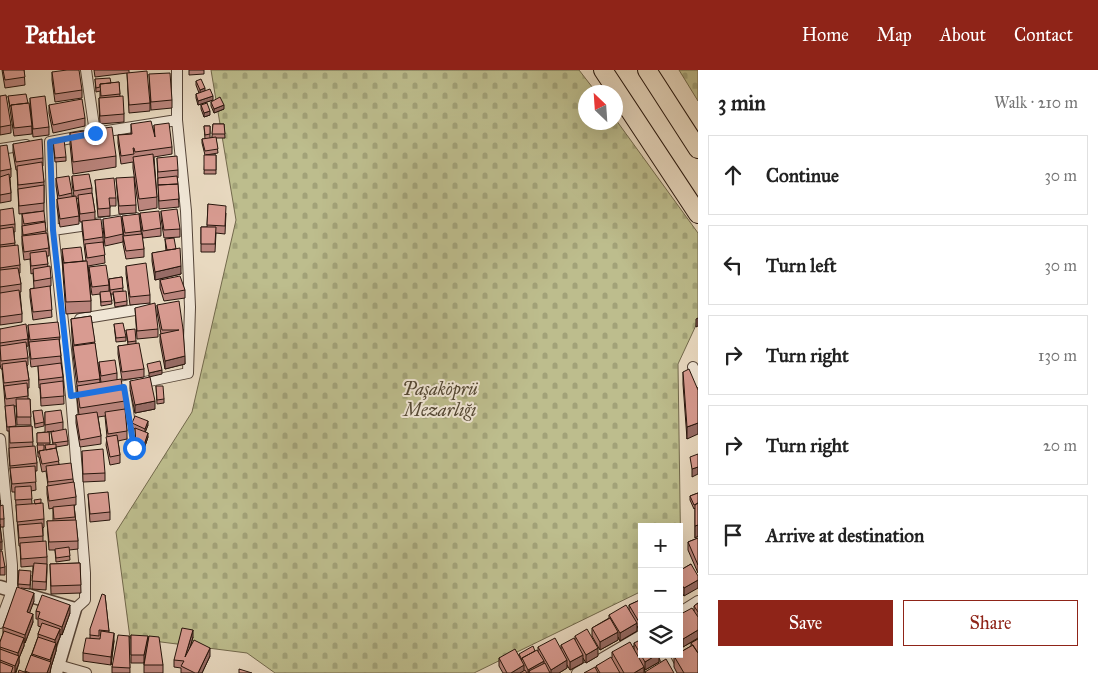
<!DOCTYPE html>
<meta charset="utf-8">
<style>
body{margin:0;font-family:"IM FELL Great Primer",serif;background:#f2f2f2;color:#222}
.controls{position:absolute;right:15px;bottom:15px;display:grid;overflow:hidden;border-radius:0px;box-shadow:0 5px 20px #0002}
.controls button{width:45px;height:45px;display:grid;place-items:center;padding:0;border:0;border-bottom:1px solid #e0e0e0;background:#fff;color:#222;font:25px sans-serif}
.compass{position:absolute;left:578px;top:15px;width:45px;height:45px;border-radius:50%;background:#fff;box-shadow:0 5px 20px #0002;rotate:335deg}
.stop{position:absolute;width:15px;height:15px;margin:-11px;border:4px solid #1a73e8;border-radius:50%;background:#fff}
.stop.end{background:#1a73e8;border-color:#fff;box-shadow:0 1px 5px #0008}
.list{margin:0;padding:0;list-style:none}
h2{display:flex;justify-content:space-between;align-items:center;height:65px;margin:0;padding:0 20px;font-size:21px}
h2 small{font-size:16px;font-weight:400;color:#767676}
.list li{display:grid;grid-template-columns:32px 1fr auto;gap:15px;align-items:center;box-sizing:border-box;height:80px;margin:0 10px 10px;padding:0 10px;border:1px solid #e0e0e0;border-radius:0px}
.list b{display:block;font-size:19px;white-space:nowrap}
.list em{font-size:16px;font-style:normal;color:#767676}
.actions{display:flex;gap:10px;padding:15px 20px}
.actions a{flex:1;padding:11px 0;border:1px solid #8f2418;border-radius:0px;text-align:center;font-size:18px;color:#8f2418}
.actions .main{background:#8f2418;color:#fff}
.icon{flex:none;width:28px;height:28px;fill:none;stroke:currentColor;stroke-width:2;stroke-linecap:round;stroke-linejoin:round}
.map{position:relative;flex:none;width:698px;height:603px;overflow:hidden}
header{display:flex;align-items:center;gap:30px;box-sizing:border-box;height:70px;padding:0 25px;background:#8f2418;color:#fff}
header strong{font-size:24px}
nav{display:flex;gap:28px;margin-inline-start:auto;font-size:18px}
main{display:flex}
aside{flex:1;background:#fff}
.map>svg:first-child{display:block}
.cemetery{fill:url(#cemetery-stones);stroke:#72694c}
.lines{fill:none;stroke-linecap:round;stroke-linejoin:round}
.minor-casing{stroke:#564639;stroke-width:12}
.tertiary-casing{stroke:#564639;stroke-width:15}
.trunk-casing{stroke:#26150c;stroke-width:20}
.minor{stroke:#f0e6d6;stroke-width:10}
.tertiary{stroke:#f0e6d6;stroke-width:12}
.trunk{stroke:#e8d9c0;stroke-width:18}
.wall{fill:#ba857d;stroke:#26150c;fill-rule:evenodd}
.shaded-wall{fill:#976c66;stroke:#26150c}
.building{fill:#d89b91;stroke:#26150c}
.route{stroke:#1a73e8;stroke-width:6}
.labels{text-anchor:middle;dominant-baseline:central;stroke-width:4;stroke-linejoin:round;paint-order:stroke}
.park-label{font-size:18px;font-style:italic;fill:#534733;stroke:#f0e6d6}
</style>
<header>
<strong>Pathlet</strong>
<nav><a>Home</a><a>Map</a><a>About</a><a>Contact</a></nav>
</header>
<main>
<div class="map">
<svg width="698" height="603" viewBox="0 0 698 603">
<defs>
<pattern id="cemetery-stones" width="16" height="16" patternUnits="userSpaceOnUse" patternTransform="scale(1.25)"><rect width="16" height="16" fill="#bdbd8d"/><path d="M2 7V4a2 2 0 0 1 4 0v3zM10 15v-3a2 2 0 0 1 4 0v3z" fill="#a2a278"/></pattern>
</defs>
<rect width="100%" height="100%" fill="#e8d9c0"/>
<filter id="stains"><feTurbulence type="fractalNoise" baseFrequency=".004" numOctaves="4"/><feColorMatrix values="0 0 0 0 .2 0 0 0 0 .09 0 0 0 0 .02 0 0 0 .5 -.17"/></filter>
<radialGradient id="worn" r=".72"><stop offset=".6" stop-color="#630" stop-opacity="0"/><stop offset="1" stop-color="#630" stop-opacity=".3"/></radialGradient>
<path class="cemetery" d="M211,0H579L596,22H586V52H616V50L698,163V251L678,294L681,502L679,503V457H642V521L474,603H275L247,583L130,568L116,462L192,342L236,150Z
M679,0H698V31Z"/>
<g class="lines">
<defs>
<path id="minor" d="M86,0L95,63
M101,62L177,50V0
M0,79L26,75
M53,160L136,148
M80,249L147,238
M693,297L698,312
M124,317L134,378
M111,319L188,303L190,237L186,141L177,50
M0,369L12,495V521L0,553
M75,539L85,530V503L71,326L53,160L50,72L82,66
M679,543L698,531
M663,584L673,603
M58,595L86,603
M577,603L642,565"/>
<path id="tertiary" d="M0,517L75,539L56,603"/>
<path id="trunk" d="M603,0L698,144
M647,0L698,79"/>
</defs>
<use href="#minor" class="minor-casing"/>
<use href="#tertiary" class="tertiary-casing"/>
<use href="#trunk" class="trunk-casing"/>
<use href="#minor" class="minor"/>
<use href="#tertiary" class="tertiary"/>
<use href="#trunk" class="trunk"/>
</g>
<path class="wall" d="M2,0H24L25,15L5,18Z
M94,0H129V2L150,33V41L129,43L127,3L95,7Z
M189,0H204V4L189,5Z
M52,2L82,20V28L55,32L52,10Z
M149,4L172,30V38L151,40Z
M95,9L111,13L119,12L120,26L124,44V52L100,54L99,36V28H100V21L96,22Z
M196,11L205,21L213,30L198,35L196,28V24L199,23L196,15Z
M0,26L11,55V63L0,65Z
M8,26L32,56V64L14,66Z
M30,28L49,57V65L33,67L30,36Z
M211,32L224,39L214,43L211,36Z
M49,35L85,48V56L53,63L49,43Z
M201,35L210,45L204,47L201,39Z
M131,54L154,61V55L172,77V84L154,87L157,127V138L139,141L133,98V92L121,94L118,73V65L131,64Z
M213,54H224L225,68H216L218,83L206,85H216V104H204L205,85L202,73V69H205L204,56H210V68L212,67Z
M70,63L116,86V97L73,104L70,74Z
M13,74L43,88V96H42L44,112V141L19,144L17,100H16L13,82Z
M53,74L66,87V91L55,92Z
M0,76L11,99V107L10,108L11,123V131L0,133Z
M157,88L178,100V108H177L179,137L159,139Z
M72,106L92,118V123L95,142V150L103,167L105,193L88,196L91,231V242L66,244L63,205L62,179L83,191H86L82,159V152H80L78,128L76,129L79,146V154L60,157L57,137V129H58L56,116V108L72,123V126H74L72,114Z
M116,108L136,135V143L119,144Z
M95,110L116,128V136H110V146L98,147Z
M208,134L226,143L225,164L216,163L215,182H201V157H207Z
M0,140L15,154V162H14L15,176L20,195V203H19L21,214V222H20L22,244V252L0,255Z
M161,141L180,159V167L164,168L161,148Z
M140,143L161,158V166L143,168L140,151Z
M22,144L45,151L46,163L49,178V186H47L48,197L51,208V216H50L52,247L33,250L30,227V219L34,218L33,203L31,204L30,189L24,190L22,174Z
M122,146L141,161L144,179V187L126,189L123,174L124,166L122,154Z
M103,149L123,164V172L105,176L103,157Z
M165,169L176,179L181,204L155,210L152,191V183L166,181Z
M126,196L150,225V233L130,235L126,204Z
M89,197L109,215V221H110L109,209L122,207L123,221L127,231V235L115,237L113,224H111L112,234L101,236L100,224L92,225L89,205Z
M160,210L185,220V228L164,231L160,218Z
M157,235L183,259L185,294L165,299L160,272V264H161L157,242Z
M135,238L158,259V267L137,269Z
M91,246L100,312H101L99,300V292L117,303V310L125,331V340L127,361V369L118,371L120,385V393L110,395L106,375L107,367L105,346L98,347L101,366V374L80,377L76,353V345H79L77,328V316L73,284L71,249Z
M114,254L126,267V271L116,272Z
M28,255L60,267L59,274L63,307L64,334L41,336L40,318H39L38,296L31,297L29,280Z
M0,259L28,269V276L26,277L28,288V295L27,296L29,310V318H28V329H30L31,355H17L16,336H14L16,357L32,356L33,376L37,393V401H35L36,420L31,421L32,434L44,449V457L43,458V471L47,487V502L46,520L32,519L33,496L21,497L20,476H19L15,422H12L9,386V361H7L4,321L2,299H1L0,294Z
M126,260L136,271V273L144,299V307L122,310L118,284V276L128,275Z
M683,302L698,320L687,369L683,314Z
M130,311L155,339L135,343L130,319Z
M156,316L164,329V333L157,334Z
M33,341L44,352V356L35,358Z
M45,342L63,352V359L68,371V375L56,377L59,394L73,409L76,427V435H74L78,471V479L69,480L70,490L56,492L55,480H49L47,451H53V438L49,439L47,424V416H48L46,401L42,402L39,387H38L37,363L45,362ZM54,361L51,362L53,375H50L49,362H47Z
M132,353L148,355L145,362L148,367L143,382L136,379L135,359L132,357Z
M82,381L105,403V411L83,412Z
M698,423V466L695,468V438L694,439L690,430V426Z
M88,424L110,442V450L90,452Z
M0,430V436L4,449V457H0L2,472V480H0Z
M698,468V503L688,480V472Z
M0,481L5,497V505H0Z
M80,493L81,523L51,524L50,494Z
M691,494L684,526L679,518V501Z
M19,500L31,505L30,519L21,518L34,531L29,543L33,552L25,573L24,572V576L19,588V593L16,603H0V572L3,564V557L18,517Z
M105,525L109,562L114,571L111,595L83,591V583L90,568V565Z
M642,529V558L639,560L637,556V561L620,571L618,567V570L600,580L592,566V558L609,548V545L629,541V535Z
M698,533V568L683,577L679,571V545L694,541V536Z
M36,541L70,543L62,565L60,564V567L56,576V581L51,597L50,603H18L25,602L38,567V564L41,557L38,556V549H36Z
M131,565L148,573L163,595V603H144V593H131Z
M129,566L130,603H112V597Z
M575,566L598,586L586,593L583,588V593L570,600L567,595V598L559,603H503L499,596V588L519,585L535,581L538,582V577L561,579V575L575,571Z
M193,567L190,577L210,586L202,603H181V598L174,597V590Z
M698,569V603H677L674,597V586L691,576V573Z
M634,573L659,584V592L645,600L644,598L645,603H584L596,598V596L612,588V582L634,580Z"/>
<path class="shaded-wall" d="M205,18V22L200,24V20Z
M213,26V30L198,35V31Z
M224,35V39L214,43V39Z
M210,41V45L204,47V43Z
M181,196V204L155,210V202Z
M698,248V256L696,257V249Z
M185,286V294L165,299V291Z
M162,300V304L149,307V303Z
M155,331V339L135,343V335Z
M148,351V355L145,363V359Z
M698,353V364L687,369V357Z
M148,363V367L143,382V378Z
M698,397V404L692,407V399Z
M698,455V466L695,468V456Z
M698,510V518L684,526V518Z
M34,523V531L27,550V542Z
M70,535V543L62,565V557Z
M33,544V552L25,573V565Z
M642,550V558L639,560V552Z
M637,553V561L620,571V563Z
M60,559V567L56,576V581L51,597L50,603H47L55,576V570Z
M193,560V567L185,595V587Z
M698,560V568L683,577V569Z
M618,562V570L600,580V572Z
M114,563V571L111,595V587Z
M148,566V574L144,593V585Z
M24,568V576L19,588V593L15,603V596L18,588V583Z
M210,578V586L202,603H198Z
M598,578V586L586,593V585Z
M658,584H659V592L645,600V592Z
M583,585V593L570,600V592Z
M567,590V598L559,603H551V600Z
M544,591V599L529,601V603H528V600Z
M524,595V603H511Z
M644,597V603H634Z"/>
<path class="building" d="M3,0H24L25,7L5,10Z
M67,0H79L82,20L55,24L52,2Z
M147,1L150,33L129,35L127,3Z
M170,3L172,30L151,32L149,4Z
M110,8L111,13L100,14V17L96,18L95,9Z
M201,9L205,18L200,20L196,11Z
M119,12L120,24L101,26L100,14Z
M210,19L213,26L198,31L196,24Z
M26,24L28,33L11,35V36H10L8,26Z
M6,25L11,55L0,57V26Z
M45,26L49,57L33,59L30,28Z
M123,26L124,44L100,46L99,28Z
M220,27L224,35L214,39L211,32Z
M82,29L85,48L53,55L49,35Z
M29,33L32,56L14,58L11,35Z
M207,33L210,41L204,43L201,35Z
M151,51L155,67L154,55L169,53L172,77L135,82L134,78H133L134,84L121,86L118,65L132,64L131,54Z
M213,54H224L225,64H212Z
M204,56H210V64L205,65Z
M112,57L116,86L73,92L70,63Z
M216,67L218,79L205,81L202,69Z
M42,69L43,88L16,92L13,74Z
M64,69L66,87L55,88L53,70Z
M7,75L11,99L0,101V76Z
M153,84L157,127L139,129L133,87Z
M204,85H216V100H204Z
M177,86L178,100L158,102L157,88Z
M42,92L44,112L18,115L17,96Z
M9,104L11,123L0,125V107Z
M89,104L92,118L74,121L72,106Z
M69,106L72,123L59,126L56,108Z
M177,106L178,114L158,115V108Z
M134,107L136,135L119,136L116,108Z
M114,108L116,128H109L110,138L98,139L95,110Z
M178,114L179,129L159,131L158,115Z
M44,115V133L19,136L18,119Z
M92,123L95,142L80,144L78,125Z
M76,126L79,146L60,149L57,129Z
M208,134L226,136L225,156L207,155Z
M13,138L15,154L0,156V140Z
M177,139L180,159L164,160L161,141Z
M44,141L45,151L24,154L22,144Z
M159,141L161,158L143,161L140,143Z
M139,144L141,161L125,163L122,146Z
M121,146L123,164L105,168L103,149Z
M101,149L103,167L84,170L82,151Z
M45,152L46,161L23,165L22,156Z
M13,157L15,173L0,175V159Z
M201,157H216L215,174H201Z
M47,163L49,178L24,182L22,166Z
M142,164L144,179L126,181L123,166Z
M174,168L176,179L167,180L165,169Z
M103,172L105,185L87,188L85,174Z
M18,175L20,195L0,198V177Z
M81,177L83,191L64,193L62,179Z
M180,178L181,196L155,202L152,183Z
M46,181L48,194L31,196L30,183Z
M87,191L91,231L66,232L63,193Z
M146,193L150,225L130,227L126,196Z
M106,195L109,215L92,217L89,197Z
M50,196L51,208L34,211L33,199Z
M18,198L21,214L0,217V200Z
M180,206L185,220L164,224L160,210Z
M122,207L123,218L110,220L109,209Z
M50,216L52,240L33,242L30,219Z
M19,220L22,244L0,247V223Z
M110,221L112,231L101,232L100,222Z
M126,221L127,231L115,233L113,222Z
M179,231L183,259L185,286L165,291L160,264L179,260H162L157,235Z
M155,233L158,259L137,261L135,238Z
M91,246L95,272L74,275L71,249Z
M58,252L60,267L30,270L28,255Z
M123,253L126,267L116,268L114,254Z
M26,254L28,269L0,273V259Z
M135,259L136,271L128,272L126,260Z
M59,269L61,286L31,289L29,272Z
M26,272L28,288L1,291L0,276Z
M95,273L100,309L78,312L73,276Z
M139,273L144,299L122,302L118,276Z
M115,290L117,303L101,306L99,292Z
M26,291L29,310L4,313L2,294Z
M160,291L162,300L149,303L147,294Z
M61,293L63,307L39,310L38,296Z
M689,299L698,320V353L687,357L683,302Z
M150,307L155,331L135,335L130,311Z
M121,309L125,331L80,338L77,316Z
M63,311L64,326L41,328L40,314Z
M27,313L28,326L6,329L4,316Z
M156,316H163L164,329L157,330Z
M16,329H30L31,347H17Z
M14,335L16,356L7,357L5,336Z
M125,339L127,361L108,364L105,342Z
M42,340L44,352L35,354L33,341Z
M61,340L63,352L45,355V342Z
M97,342L101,366L80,370L76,345Z
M135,346L148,351L145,359L132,353Z
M32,356L33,372L10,373L9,357Z
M135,358L148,363L143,378L136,375Z
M66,359L68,371L53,373L51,362Z
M49,362L50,373H37V363Z
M117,365L120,385L110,387L106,367Z
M56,374V378L46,380L45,375Z
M37,375H44V380L39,381V383H38Z
M35,376L37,393L10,396L9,378Z
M56,378L59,391L42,394L39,381Z
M103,379L105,403L83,404L82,381Z
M698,384V397L692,399L690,387Z
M71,393L73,409L48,412L46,396Z
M35,396L36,412L12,414L10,398Z
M74,412L76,427L49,431L47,416Z
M31,416L32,429L15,430V417Z
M108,422L110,442L90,444L88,424Z
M698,423V433L694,435L690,426Z
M41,429V433L35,434L34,430Z
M43,433L44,449L17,452L16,435Z
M698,433V455L695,456V435Z
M3,435L4,449H0V436Z
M74,435L75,447L54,449L53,437Z
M76,450L78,471L49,472L47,451Z
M42,453L43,466L19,468L18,455Z
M0,454L2,472H0Z
M698,468V495L688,472Z
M46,471L47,487L21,489L20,473Z
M69,477L70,486L56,488L55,479Z
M0,481H2L5,497L0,498Z
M34,493L47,494L46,512L32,511Z
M80,493L81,515L51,516L50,494Z
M691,494L698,506V510L684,518L679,511V501Z
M19,500L31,501L30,515L18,514Z
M17,517L34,523L27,542L33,544L25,565L3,557Z
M102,524L105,525L109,561L99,560V566L90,565V559Z
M42,525L70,535L62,557L38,548L40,542L36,541Z
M642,529V550L639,552L629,535Z
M698,533V542L694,536Z
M626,535L637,553L620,563L609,545Z
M692,538L698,547V560L683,569L679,563V545Z
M610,548L618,562L600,572L592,558Z
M42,553L60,559L55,570L38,564Z
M182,558L193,560L185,587L194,570L210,578L198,603H195L181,596L184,591L174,590Z
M587,559L598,578L586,585L575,566Z
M4,561L24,568L18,583L0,577V572Z
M101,561L114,563L111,587L83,583L86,568L100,569Z
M118,565L129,566L130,598L112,597Z
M131,565L148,566L144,585H131Z
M149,566L159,567L163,595H144Z
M38,567L56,573L50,590L32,584Z
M555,568L567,590L551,600L538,577Z
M574,568L583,585L570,592L561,575Z
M642,569V584H658L645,592L634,573Z
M698,569V583L691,573Z
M630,572L644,597L634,603H624L612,582Z
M693,575L698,583V603H684L674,586L676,584H679V583Z
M533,576L535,581L522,588V590L519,584Z
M0,579L19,586L15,596L0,590Z
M515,579L524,595L511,603H507L499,588Z
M537,580L544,591L528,600L522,588Z
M31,585L51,592L47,603H30L25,601Z
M611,587L620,603H600L596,596Z
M666,589L674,603H646L645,602Z
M0,592L13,597L11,603H0Z
M545,593L550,603H530L529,601Z
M595,597L598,603H584Z
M239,599L252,603H239Z
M19,600L27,603H18Z
M525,600L527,603H520Z"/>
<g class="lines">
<path class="route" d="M95,63L50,72L53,160L71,326L124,317L134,378"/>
</g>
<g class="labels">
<g class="park-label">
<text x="440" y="319">Paşaköprü<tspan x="440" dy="21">Mezarlığı</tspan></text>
</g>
</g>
<rect width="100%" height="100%" filter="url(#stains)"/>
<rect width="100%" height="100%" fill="url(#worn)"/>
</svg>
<div class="controls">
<button>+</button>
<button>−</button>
<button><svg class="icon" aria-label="layers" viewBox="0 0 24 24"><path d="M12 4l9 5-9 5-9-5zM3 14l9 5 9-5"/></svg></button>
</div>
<svg class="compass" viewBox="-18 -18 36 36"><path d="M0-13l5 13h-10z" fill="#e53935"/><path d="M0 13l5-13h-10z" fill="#767676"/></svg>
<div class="stop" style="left:134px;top:378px"></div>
<div class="stop end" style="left:95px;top:63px"></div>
</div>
<aside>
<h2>3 min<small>Walk · 210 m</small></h2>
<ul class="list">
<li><svg class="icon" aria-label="ahead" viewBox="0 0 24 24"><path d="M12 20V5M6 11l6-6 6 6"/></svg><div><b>Continue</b></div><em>30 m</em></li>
<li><svg class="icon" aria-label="left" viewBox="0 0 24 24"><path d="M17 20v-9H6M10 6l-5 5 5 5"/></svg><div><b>Turn left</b></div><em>30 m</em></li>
<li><svg class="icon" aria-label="right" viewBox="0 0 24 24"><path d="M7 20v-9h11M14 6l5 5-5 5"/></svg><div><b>Turn right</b></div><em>130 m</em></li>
<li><svg class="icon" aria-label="right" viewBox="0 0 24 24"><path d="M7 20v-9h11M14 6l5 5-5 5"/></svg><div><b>Turn right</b></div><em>20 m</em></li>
<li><svg class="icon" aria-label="arrive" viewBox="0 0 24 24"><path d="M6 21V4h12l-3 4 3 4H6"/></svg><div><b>Arrive at destination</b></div></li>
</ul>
<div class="actions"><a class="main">Save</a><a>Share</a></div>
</aside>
</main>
